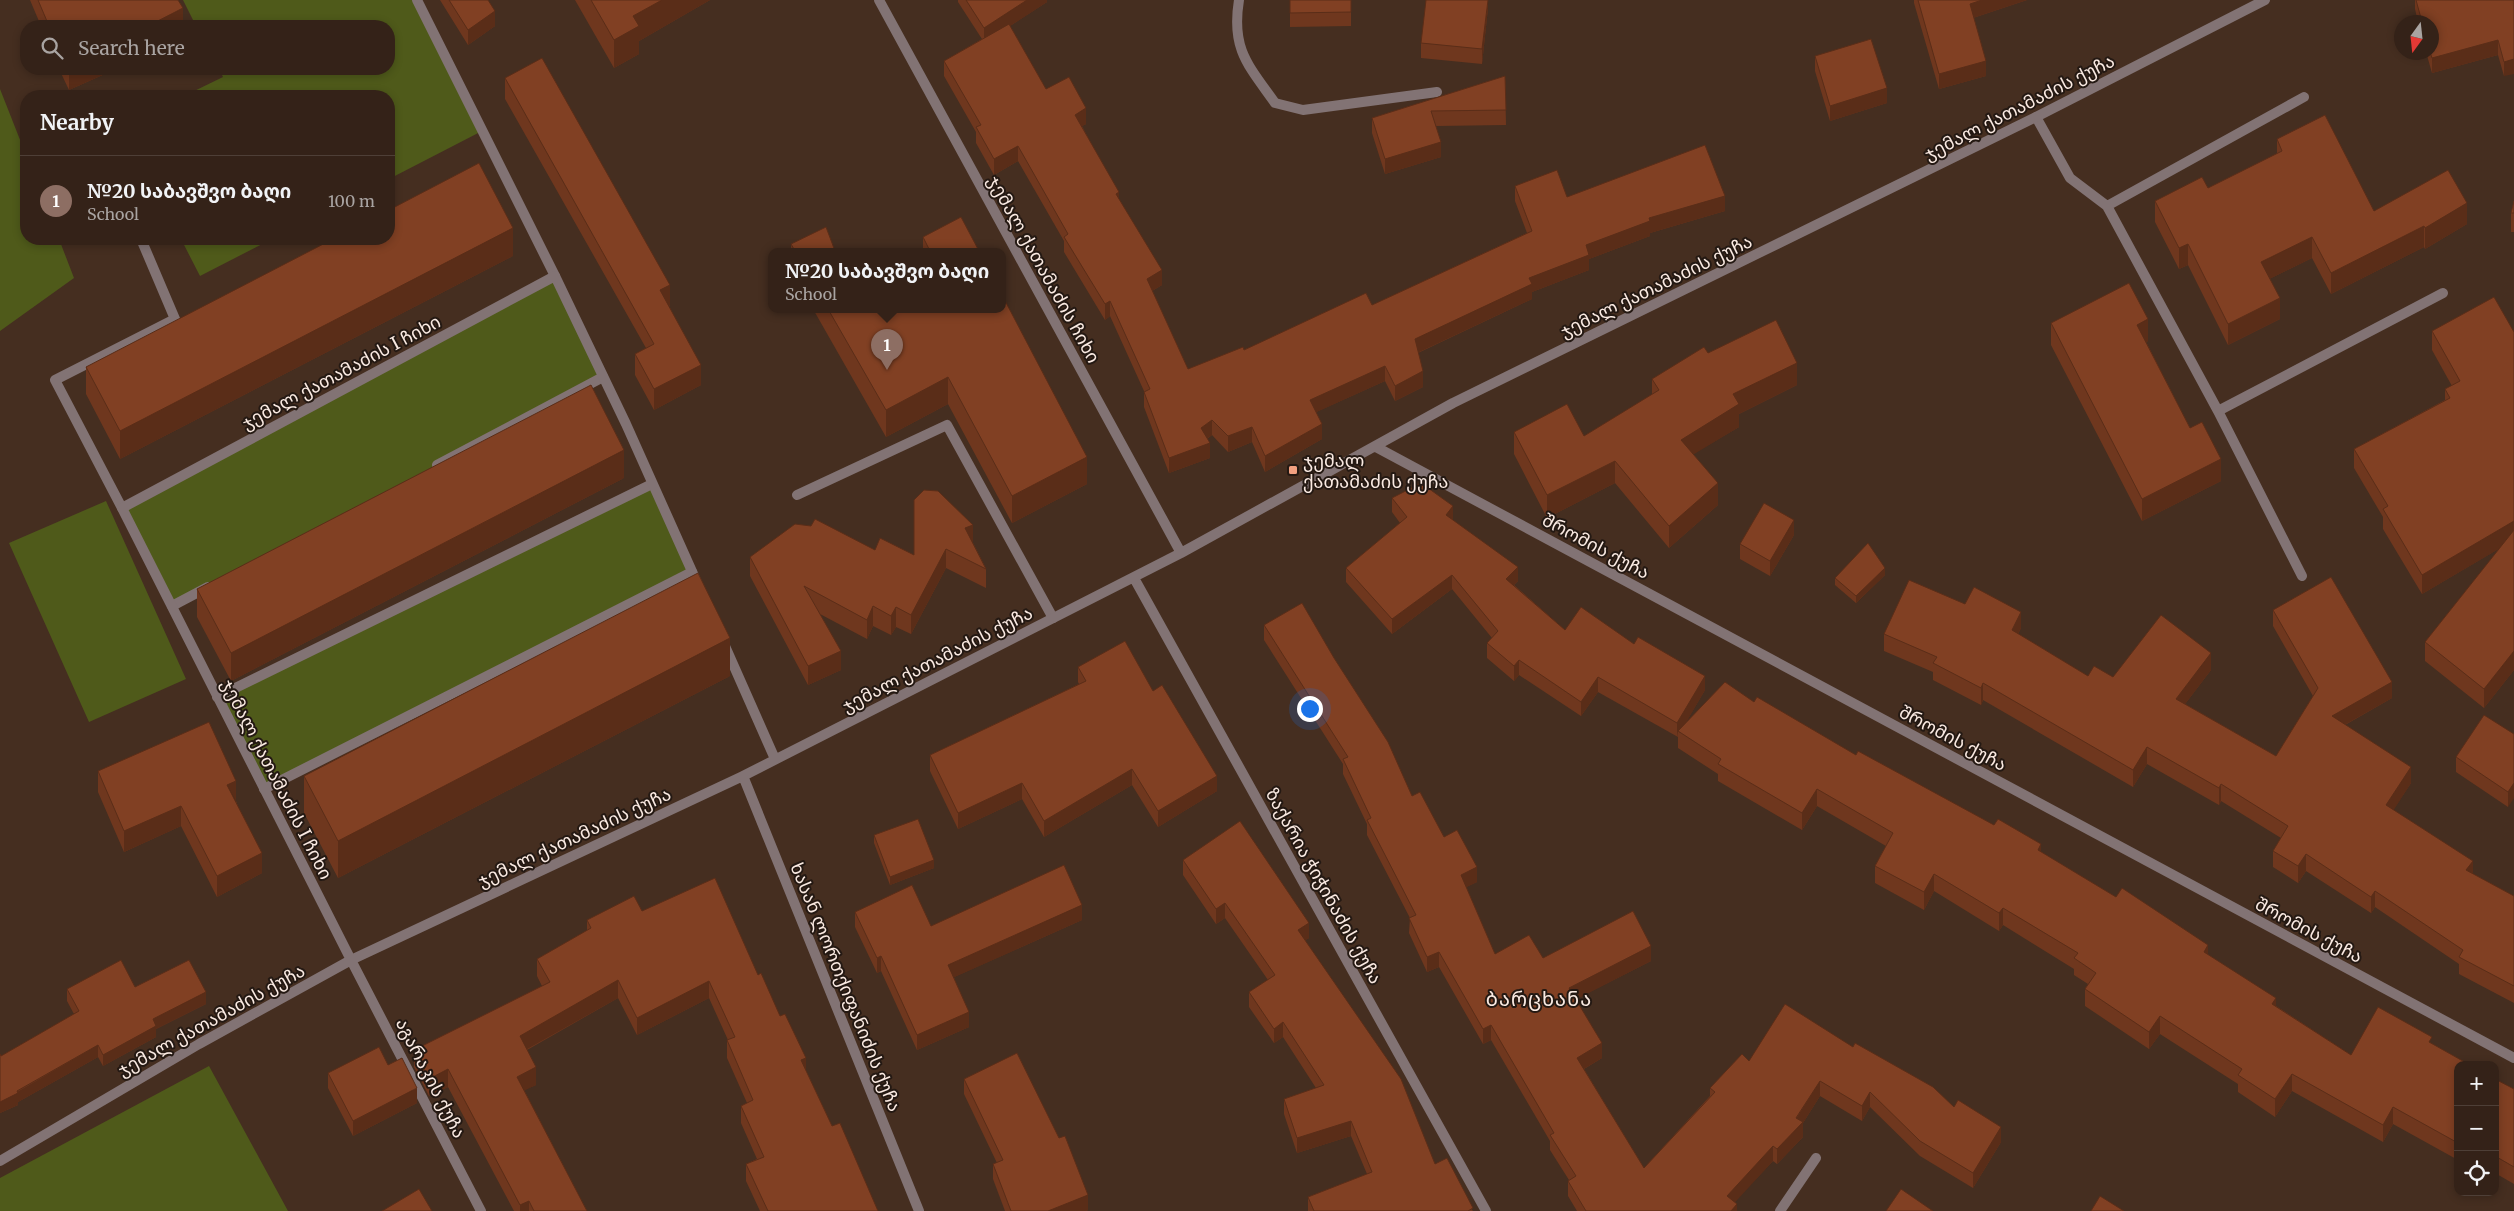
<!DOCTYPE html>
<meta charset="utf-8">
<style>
body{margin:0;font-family:Merriweather,"Noto Sans Georgian",serif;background:#3f2f25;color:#f1f3f6}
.controls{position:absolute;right:15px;bottom:15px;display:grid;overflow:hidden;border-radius:10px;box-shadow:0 2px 8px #0003}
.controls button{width:45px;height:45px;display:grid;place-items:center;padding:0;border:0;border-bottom:1px solid #4e3f37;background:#342218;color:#f1f3f6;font:25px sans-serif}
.compass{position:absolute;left:2394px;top:15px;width:45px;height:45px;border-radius:50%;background:#342218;box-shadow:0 2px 8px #0003;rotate:195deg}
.you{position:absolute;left:1309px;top:708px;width:18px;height:18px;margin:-12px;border:4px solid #fff;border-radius:50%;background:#1a73e8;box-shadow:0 0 0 8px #1a73e833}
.badge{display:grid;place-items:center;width:32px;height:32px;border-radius:50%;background:#8bbbb9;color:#fff;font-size:16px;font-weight:700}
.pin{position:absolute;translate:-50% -41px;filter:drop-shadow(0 1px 2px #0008)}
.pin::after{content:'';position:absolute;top:26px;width:18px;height:15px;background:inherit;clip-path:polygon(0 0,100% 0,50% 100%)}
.popup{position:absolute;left:768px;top:248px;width:238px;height:65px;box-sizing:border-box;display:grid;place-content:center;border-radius:10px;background:#342218;filter:drop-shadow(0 1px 4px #0005);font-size:16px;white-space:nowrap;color:#a9a4a2}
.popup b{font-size:19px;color:#f1f3f6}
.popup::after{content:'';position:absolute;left:50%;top:100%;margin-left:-10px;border:10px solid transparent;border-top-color:#342218}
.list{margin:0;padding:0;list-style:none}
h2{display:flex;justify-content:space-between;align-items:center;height:65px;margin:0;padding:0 20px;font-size:21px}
h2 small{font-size:16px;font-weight:400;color:#a9a4a2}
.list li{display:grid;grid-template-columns:32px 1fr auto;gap:15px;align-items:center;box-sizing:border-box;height:90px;padding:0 20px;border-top:1px solid #4e3f37}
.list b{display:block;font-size:19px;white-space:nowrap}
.list p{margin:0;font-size:16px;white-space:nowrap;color:#a9a4a2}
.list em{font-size:16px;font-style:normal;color:#a9a4a2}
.icon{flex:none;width:28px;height:28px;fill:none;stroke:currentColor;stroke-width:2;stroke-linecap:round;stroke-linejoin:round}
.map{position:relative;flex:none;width:2514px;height:1211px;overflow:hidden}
.search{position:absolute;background:#342218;box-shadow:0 2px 8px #0003;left:20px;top:20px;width:375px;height:55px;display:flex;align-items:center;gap:12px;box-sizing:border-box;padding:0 18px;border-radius:20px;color:#a9a4a2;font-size:19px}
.panel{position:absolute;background:#342218;box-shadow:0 2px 8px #0003;left:20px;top:90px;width:375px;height:155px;border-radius:20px}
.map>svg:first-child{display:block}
.green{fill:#4f5a1a}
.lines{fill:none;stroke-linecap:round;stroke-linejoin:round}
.service{stroke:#827374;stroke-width:10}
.minor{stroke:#827374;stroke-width:10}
.wall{fill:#6f371e}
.shaded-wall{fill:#5a2d18}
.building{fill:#814023;stroke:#5a2d18}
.poi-dot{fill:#f2a080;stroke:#241913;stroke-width:2}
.labels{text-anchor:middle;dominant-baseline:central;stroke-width:4;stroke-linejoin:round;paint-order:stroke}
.street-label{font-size:18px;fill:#faeae2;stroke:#241913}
.poi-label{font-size:18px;fill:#faeae2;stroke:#241913;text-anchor:start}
.quarter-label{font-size:20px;letter-spacing:1px;fill:#faeae2;stroke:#241913}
</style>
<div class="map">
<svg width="2514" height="1211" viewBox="0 0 2514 1211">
<rect width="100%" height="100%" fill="#452e20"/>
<path class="green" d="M183,0H417L484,130L389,179V96H184L223,77L219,69H389V26H196Z
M0,89L26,155V239H59L74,278L0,331Z
M181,239H272L200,276Z
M555,276L602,380L172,606L122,508Z
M652,484L692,572L264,789L217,697Z
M106,501L186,679L89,722L9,543Z
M209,1066L288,1211H0V1178Z"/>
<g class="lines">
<path class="service" d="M417,0L555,276
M1239,0C1231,49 1248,65 1275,103L1303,110L1437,92
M2036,117L2070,178L2107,206L2218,411L2443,293
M2107,206L2304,97
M2218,411L2302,576
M437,465L603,377
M797,495L947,425L1053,618
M122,508L55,380L175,319L141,239
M172,606L208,587
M217,697L652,484
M264,789L692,572"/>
<path class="minor" d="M879,0L1181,553
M1376,447L2514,1058
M1134,578L1486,1211
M725,646L775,759
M743,776L919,1211
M0,1161L199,1044L351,960L743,776L1181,553L1453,403L2036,117L2265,0
M481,1211L351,960L122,508L555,276L626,424L699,587
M1780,1211L1816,1158"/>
</g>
<path class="wall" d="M30,0H178L183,26H41Z
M440,0H488L495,26L468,45Z
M575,0H710L639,41V54L614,68Z
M958,0H1047V2L1010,26L1046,89L1086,124L1082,126L1162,285L1152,291L1188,369L1372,305L1527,233L1515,201V186L1567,197L1725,211L1650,233V236L1589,259V270L1532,292V299L1418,353L1423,387L1395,401L1385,381L1316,412L1322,439L1265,472L1252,442L1228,452L1212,435L1207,439L1210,458L1169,473L1144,407V391L1110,316L1105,320L1064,252V241L1018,161L994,175L976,143V132L944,76V61L982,39L958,2Z
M1290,0H1351V26L1290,27Z
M1488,0V8L1482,64L1421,58V43Z
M1914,0H2027L1973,18L1986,76L1939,89L1914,3Z
M2415,0H2514L2504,76L2498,55L2432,73L2426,52H2432V22H2418L2415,9Z
M1815,56L1887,103L1830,121L1815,71Z
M59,69H116L69,90Z
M1505,76L1506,125L1436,126L1441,157L1385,174L1372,133V118Z
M505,78L670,305L669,306L701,385L654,410L635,375V354L646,348L505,99Z
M2277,139L2374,211L2467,224L2425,249L2424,247L2331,294L2312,258L2269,279L2280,319L2228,345L2188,265L2179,269L2155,222V201L2208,188L2277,154Z
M2514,201V232H2511V213Z
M923,237L979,251H923Z
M791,244L835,251H791Z
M513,256L120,459L86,394V367Z
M813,309H1002L1087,484L1012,523L948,404L886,437Z
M2051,323L2148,341L2146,342L2190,428L2221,481L2142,521L2051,345Z
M2432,331L2514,332V670L2484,708L2425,661V642L2500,548L2422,594L2383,529V517L2354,468V449L2445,400V389L2452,386L2432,350Z
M1708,353L1797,385L1739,414V427L1693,454L1718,505L1669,548L1615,483L1547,518L1514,454V432L1584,436L1652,395V379Z
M624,478L231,681L197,617V589Z
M1392,498L1453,520L1518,581L1514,585L1565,630L1634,644L1705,690L1686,722L1754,702L2041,852L2208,955L2276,1006L2351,1055L2432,1044L2458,1065V1160L2393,1124L2383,1142L2292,1091L2275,1117L2238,1092V1084L2160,1034L2149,1049L2085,1006V989L2088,984L2074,975V969L2003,925L1999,931L1934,891L1924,910L1875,883V866L1886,846L1817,806L1802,830L1718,781V774L1678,748V737L1598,692L1581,716L1519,675L1514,681L1487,658V643L1492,638L1452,589L1392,634L1346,582V568L1400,523L1392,512Z
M1794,535L1770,576L1740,559V544Z
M973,543L986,569V588L946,568L911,634L896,627L891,635L873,626L867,639L820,614L841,670L808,685L750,576V557L875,550L914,555Z
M1885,575L1856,603L1835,585V578Z
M1965,604L2021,628L2018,634L2088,676L2113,677L2211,670L2185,704L2276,756L2313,696L2273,626V610L2392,698L2345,725L2411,783L2393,810L2473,874L2514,896V1003L2459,974V964L2375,907L2371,913L2306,871L2298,883L2273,867V851L2281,838L2221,801L2219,805L2147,764L2133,787L1983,700L1981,705L1933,680V672L1884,651V634Z
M1264,625L1412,796L1444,837L1477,882L1466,887L1495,954L1543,958L1651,961L1576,999L1602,1058L1584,1069L1644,1168L1710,1096V1088L1749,1061L1853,1047L1954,1107L2001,1142L1973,1188L1920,1156L1870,1107L1862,1121L1820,1096L1803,1123V1137L1777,1164L1773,1161L1734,1202L1737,1211H1577L1568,1196V1181L1569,1180L1550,1150V1141L1491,1040L1483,1044L1439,967L1427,972L1409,933L1410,918L1367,835V824L1343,774V764L1264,640Z
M1078,667L1153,691L1217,791L1158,827L1132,785L1044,837L1022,799L958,829L930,771V755L1079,684L1078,682Z
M730,676L338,878L304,813V776Z
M2514,734L2508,807L2456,772V757Z
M98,771L236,801L262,873L217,897L181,826L124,852L98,792Z
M874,835L934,868L890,885L874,843Z
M1183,860L1309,938L1305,940L1435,1164L1473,1211H1308V1197L1367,1174L1351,1136L1297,1153L1284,1114V1099L1316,1088L1283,1037L1274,1043L1249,1007V992L1268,980L1225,918L1216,924L1183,875Z
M642,911L758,975L780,1016L832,1126L878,1211H760L746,1181V1164L757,1159L741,1123V1106L747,1103L727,1058V1040H728L709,998L637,1035L618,998L527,1050L536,1085L524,1090L587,1211H514L448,1087L429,1096L414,1067V1050L542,986L537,976V959L587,931V920Z
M855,912L931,926L1082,920L954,977L969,1027L917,1050L881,971L877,973L855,927Z
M135,987L206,1004L156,1029V1037L103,1066L98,1057L18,1102V1105L0,1113V1054L1,1056L74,1014L67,1001V989Z
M388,1065L417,1103L353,1136L328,1088V1073Z
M964,1079L1088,1210L1086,1211H1005L993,1179V1164L997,1163L964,1094Z
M2495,1079L2514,1089V1184L2495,1173Z"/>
<path class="shaded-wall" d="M662,0H710L639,41V54L614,68V40L633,16Z
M1027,0H1047V2L984,43V28Z
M1488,0V8L1482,64V49Z
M1982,0H2027L1970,19V4Z
M183,8V26H148Z
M495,11V26L468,45V30Z
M2498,40V55L2432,73V58Z
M2514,59V74L2504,76V62Z
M1986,61V76L1939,89V74Z
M76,69H116L69,90V72Z
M1887,88V103L1830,121V106Z
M1086,108V124L1075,130V115Z
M1441,142V157L1385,174V159Z
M1018,146V161L994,175V159Z
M1119,192V208L1116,194Z
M1725,196V211L1650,233V236L1589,259V270L1532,292V299L1415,354V339L1529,278L1586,245L1649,218Z
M2467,203V224L2425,249V228Z
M2424,226V247L2331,294V273Z
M513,228V256L120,459V431Z
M2312,237V258L2261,283V262Z
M2188,244V265L2179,269V248Z
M1162,270V285L1147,294V279Z
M670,285V305L660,311V290Z
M2280,298V319L2228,345V324Z
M1110,301V316L1105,320V304Z
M2148,319V341L2137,347V325Z
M1797,363V385L1739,414V427L1681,462V440L1733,394Z
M701,365V385L654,410V389Z
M1385,366V381L1310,415V400Z
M1423,371V387L1395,401V386Z
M948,377V404L886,437V410Z
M1212,420V435L1201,443V428Z
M1322,424V439L1265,472V456Z
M1252,427V442L1228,452V436Z
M1210,443V458L1169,473V458Z
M624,450V478L231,681V653Z
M1087,457V484L1012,523V496Z
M2221,459V481L2142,521V499Z
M1615,461V483L1547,518V495Z
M1718,483V505L1669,548V526Z
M1453,506V520L1446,515Z
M1794,520V535L1770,576V561Z
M2514,521V540L2422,594V575Z
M973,525V544L965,528Z
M946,549V568L911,634V615Z
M1518,567V581L1506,593V579Z
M1885,568V575L1856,603V596Z
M1452,575V589L1392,634V619Z
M873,606V626L867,639V620Z
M896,607V627L891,635V616Z
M2021,612V628L2012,646V630Z
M730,638V676L338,878V841Z
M841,651V670L808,685V666Z
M2514,651V670L2484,708V689Z
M2211,653V670L2176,716V699Z
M1519,660V675L1514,681V666Z
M1705,676V690L1680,733L1678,731L1677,738V723Z
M1598,677V692L1581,716V702Z
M2392,682V698L2332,732V716Z
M1983,683V700L1981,705V688Z
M2147,747V764L2133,787V770Z
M2411,767V783L2386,822V805Z
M1132,769V785L1044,837V821Z
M1217,776V791L1158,827V811Z
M236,781V801L227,785Z
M1022,783V799L958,829V813Z
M2514,783V798L2508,807V792Z
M2221,784V801L2219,805V788Z
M1817,789V806L1802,830V813Z
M181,806V826L124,852V831Z
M2041,844V862L2038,850Z
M262,853V873L217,897V876Z
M2306,854V871L2298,883V866Z
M934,860V868L890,885V877Z
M2473,861V878L2466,870Z
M1477,867V882L1461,890V875Z
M1934,874V891L1924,910V892Z
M2375,891V907L2371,913V897Z
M1225,903V918L1216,924V909Z
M1082,905V920L948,980V965Z
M2003,908V925L1999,931V913Z
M1309,923V938L1298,945V930Z
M2208,945V963L2204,952Z
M1651,946V961L1569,1003V988Z
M1439,952V967L1427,972V957Z
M881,956V971L877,973V958Z
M618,980V998L520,1053V1036Z
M709,981V998L637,1035V1018Z
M206,992V1004L156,1029V1037L103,1066V1055L153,1019Z
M2276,998V1015L2272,1004Z
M969,1012V1027L917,1050V1035Z
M2160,1016V1034L2149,1049V1032Z
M1283,1022V1037L1274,1043V1029Z
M1491,1025V1040L1483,1044V1029Z
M1602,1043V1058L1577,1073V1058Z
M98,1045V1057L18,1102V1105L0,1113V1102Z
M806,1058V1076L801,1060Z
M536,1067V1085L517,1094V1077Z
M448,1069V1087L429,1096V1079Z
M2292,1074V1091L2275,1117V1099Z
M1820,1081V1096L1803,1123V1137L1777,1164V1149Z
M417,1088V1103L353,1136V1121Z
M1870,1092V1107L1862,1121V1106Z
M2393,1107V1124L2383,1142V1125Z
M1351,1121V1136L1297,1153V1138Z
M2001,1127V1142L1973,1188V1173Z
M1773,1146V1161L1727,1211V1196Z
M1088,1195V1210L1086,1211H1048Z
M529,1201V1211H520V1205Z
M1737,1204V1211H1731Z"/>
<path class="building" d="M38,0H178L183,8L148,26H49Z
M449,0H488L495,11L468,30Z
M591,0H662L633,16L639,26L614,40Z
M966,0H1027L984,28Z
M1290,0H1351V12L1290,13Z
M1426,0H1488L1482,49L1421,43Z
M1918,0H1982L1970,4L1986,61L1939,74Z
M2416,0H2514V59L2504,62L2498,40L2432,58L2430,52H2432V22H2422Z
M1009,24L1046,89L1069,77L1086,108L1075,115L1119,192L1116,194L1162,270L1147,279L1188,369L1243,347L1244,350L1366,293L1372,305L1532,231L1515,186L1557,170L1567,197L1705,145L1725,196L1649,218L1650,221L1586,245L1589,255L1529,278L1532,284L1415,339L1423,371L1395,386L1385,366L1310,400L1322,424L1265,456L1252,427L1228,436L1212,420L1201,428L1210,443L1169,458L1144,392L1150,389L1110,301L1105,304L1064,237L1068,234L1018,146L994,159L976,127L981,125L944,61Z
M1871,39L1887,88L1830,106L1815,56Z
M542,58L670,285L660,290L701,365L654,389L635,354L654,344L505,78Z
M67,69H76L69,72Z
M1505,76L1506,110L1431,111L1441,142L1385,159L1372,118Z
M2325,115L2374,211L2448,170L2467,203L2425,228L2424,226L2331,273L2312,237L2261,262L2280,298L2228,324L2188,244L2179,248L2155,201L2202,177L2208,188L2282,151L2277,139Z
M479,163L513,228L120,431L86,367L333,239H389V210Z
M2514,201V213H2511Z
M961,217L979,251H930L923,237Z
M826,227L835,251H795L791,244Z
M2129,283L2148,319L2137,325L2190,428L2202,422L2221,459L2142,499L2051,323Z
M1002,295L1087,457L1012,496L948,377L886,410L828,309H1002Z
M2494,297L2514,332V521L2422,575L2383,509L2388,506L2354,449L2450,398L2445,389L2460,381L2432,331Z
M1776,320L1797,363L1733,394L1739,404L1681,440L1718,483L1669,526L1615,461L1547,495L1514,432L1567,404L1584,436L1659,390L1652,379L1704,347L1708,353Z
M591,385L624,450L231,653L197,589Z
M1421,483L1453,506L1446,515L1518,567L1506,579L1565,630L1581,607L1634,644L1638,637L1705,676L1677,723L1598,677L1581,702L1519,660L1514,666L1487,643L1498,631L1452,575L1392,619L1346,568L1407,517L1392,498Z
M924,490L938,491L973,525L965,528L986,569L946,549L911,615L896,607L891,616L873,606L867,620L804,586L841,651L808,666L750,557L795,524L811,526L815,519L875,550L880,538L914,555V500Z
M1764,503L1794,520L1770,561L1740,544Z
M2514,530V651L2484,689L2425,642Z
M1868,543L1885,568L1856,596L1835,578Z
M698,573L730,638L338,841L304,776Z
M2331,577L2392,682L2332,716L2411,767L2386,805L2473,861L2466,870L2514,896V986L2459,957L2463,950L2375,891L2371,897L2306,854L2298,866L2273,851L2288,826L2221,784L2219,788L2147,747L2133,770L1983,683L1981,688L1933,663L1937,657L1884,634L1909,580L1965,604L1974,587L2021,612L2012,630L2088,676L2094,666L2113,677L2161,615L2211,653L2176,699L2276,756L2318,688L2273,610Z
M1302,603L1334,658L1388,742L1412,796L1420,792L1444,837L1457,830L1477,867L1461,875L1495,954L1529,935L1543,958L1633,911L1651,946L1569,988L1602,1043L1577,1058L1644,1168L1715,1092L1710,1088L1742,1054L1749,1061L1785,1004L1853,1047L1855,1043L1933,1087L1954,1107L1958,1100L2001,1127L1973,1173L1920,1141L1870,1092L1862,1106L1820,1081L1796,1118L1803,1122L1777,1149L1773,1146L1727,1196L1737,1204L1731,1211H1586L1568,1181L1576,1176L1550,1135L1554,1133L1491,1025L1483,1029L1439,952L1427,957L1409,918L1416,915L1367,820L1371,818L1343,759L1348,757L1264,625Z
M1125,641L1153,691L1162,685L1217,776L1158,811L1132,769L1044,821L1022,783L958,813L930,755L1086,681L1078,667Z
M1725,682L1754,702L1757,697L1856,755L1858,751L1994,825L1998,819L2041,844L2038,850L2116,897L2122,888L2208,945L2204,952L2276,998L2272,1004L2351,1055L2378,1007L2432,1037L2429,1042L2470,1065H2458V1143L2393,1107L2383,1125L2292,1074L2275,1099L2238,1075L2242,1069L2160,1016L2149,1032L2085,989L2096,973L2074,958L2078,953L2003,908L1999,913L1934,874L1924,892L1875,866L1893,833L1817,789L1802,813L1718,764L1721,759L1678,731Z
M2484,715L2514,734V783L2508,792L2456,757Z
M209,722L236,781L227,785L262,853L217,876L181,806L124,831L98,771Z
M918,819L934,860L890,877L874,835Z
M1240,821L1309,923L1298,930L1401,1079L1435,1164L1447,1158L1473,1208L1468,1211H1314L1308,1197L1372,1172L1351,1121L1297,1138L1284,1099L1324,1085L1283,1022L1274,1029L1249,992L1275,975L1225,903L1216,909L1183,860Z
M1064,865L1082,905L948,965L969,1012L917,1035L881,956L877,958L855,912L912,885L931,926Z
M715,878L758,975L761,973L780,1016L785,1014L806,1058L801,1060L832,1126L840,1123L878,1211H768L746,1164L764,1157L741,1106L753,1100L727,1040L735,1037L709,981L637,1018L618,980L520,1036L536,1067L517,1077L587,1211H534L529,1201L520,1205L448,1069L429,1079L414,1050L550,982L537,959L591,928L587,920L634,896L642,911Z
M121,960L135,987L189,960L206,992L153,1019L156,1026L103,1055L98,1045L17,1091L18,1093L0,1102V1054L1,1056L79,1011L67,989Z
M379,1047L388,1065L402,1058L417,1088L353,1121L328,1073Z
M1017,1053L1059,1138L1065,1136L1088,1195L1048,1211H1011L993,1164L1003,1160L964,1079Z
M2495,1079L2514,1089V1167L2495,1156Z
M419,1189L432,1211H382Z
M1901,1189L1933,1211H1886Z
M2100,1196L2124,1211H2091Z"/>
<rect class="poi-dot" x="1288" y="465" width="10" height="10" rx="2.5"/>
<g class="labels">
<g class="street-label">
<text transform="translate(2019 107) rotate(-27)">ჯემალ ქათამაძის ქუჩა</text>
<text transform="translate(1044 269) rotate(61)">ჯემალ ქათამაძის ჩიხი</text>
<text transform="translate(1656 286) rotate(-26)">ჯემალ ქათამაძის ქუჩა</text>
<text transform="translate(341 372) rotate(-28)">ჯემალ ქათამაძის I ჩიხი</text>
<text transform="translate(1596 546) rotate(28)">შრომის ქუჩა</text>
<text transform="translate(937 659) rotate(-27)">ჯემალ ქათამაძის ქუჩა</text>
<text transform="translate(1953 738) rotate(28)">შრომის ქუჩა</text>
<text transform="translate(277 779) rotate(63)">ჯემალ ქათამაძის I ჩიხი</text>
<text transform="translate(574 837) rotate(-25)">ჯემალ ქათამაძის ქუჩა</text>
<text transform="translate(1324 886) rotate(61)">ზაქარია ჭიჭინაძის ქუჩა</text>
<text transform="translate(2309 930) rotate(28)">შრომის ქუჩა</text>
<text transform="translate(846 987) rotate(68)">ხასან ლორთქიფანიძის ქუჩა</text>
<text transform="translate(211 1020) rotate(-29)">ჯემალ ქათამაძის ქუჩა</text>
<text transform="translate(431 1078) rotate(63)">აგარაკის ქუჩა</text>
</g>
<g class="poi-label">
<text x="1303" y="460">ჯემალ<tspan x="1303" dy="21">ქათამაძის ქუჩა</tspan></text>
</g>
<g class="quarter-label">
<text x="1539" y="998">ბარცხანა</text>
</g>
</g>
</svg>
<div class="controls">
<button>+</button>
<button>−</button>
<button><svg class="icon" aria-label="locate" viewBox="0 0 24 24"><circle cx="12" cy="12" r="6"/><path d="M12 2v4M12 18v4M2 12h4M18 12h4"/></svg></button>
</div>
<svg class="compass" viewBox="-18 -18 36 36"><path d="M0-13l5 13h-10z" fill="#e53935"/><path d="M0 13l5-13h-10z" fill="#a9a4a2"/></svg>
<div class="you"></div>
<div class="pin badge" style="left:887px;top:370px;background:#8d6e63">1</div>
<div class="popup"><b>№20 საბავშვო ბაღი</b>School</div>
<div class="search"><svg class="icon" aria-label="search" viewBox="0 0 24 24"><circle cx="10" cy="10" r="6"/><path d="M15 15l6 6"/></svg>Search here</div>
<section class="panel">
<h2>Nearby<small></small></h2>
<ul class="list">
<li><span class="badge" style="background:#8d6e63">1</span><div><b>№20 საბავშვო ბაღი</b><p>School</p></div><em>100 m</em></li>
</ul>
</section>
</div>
